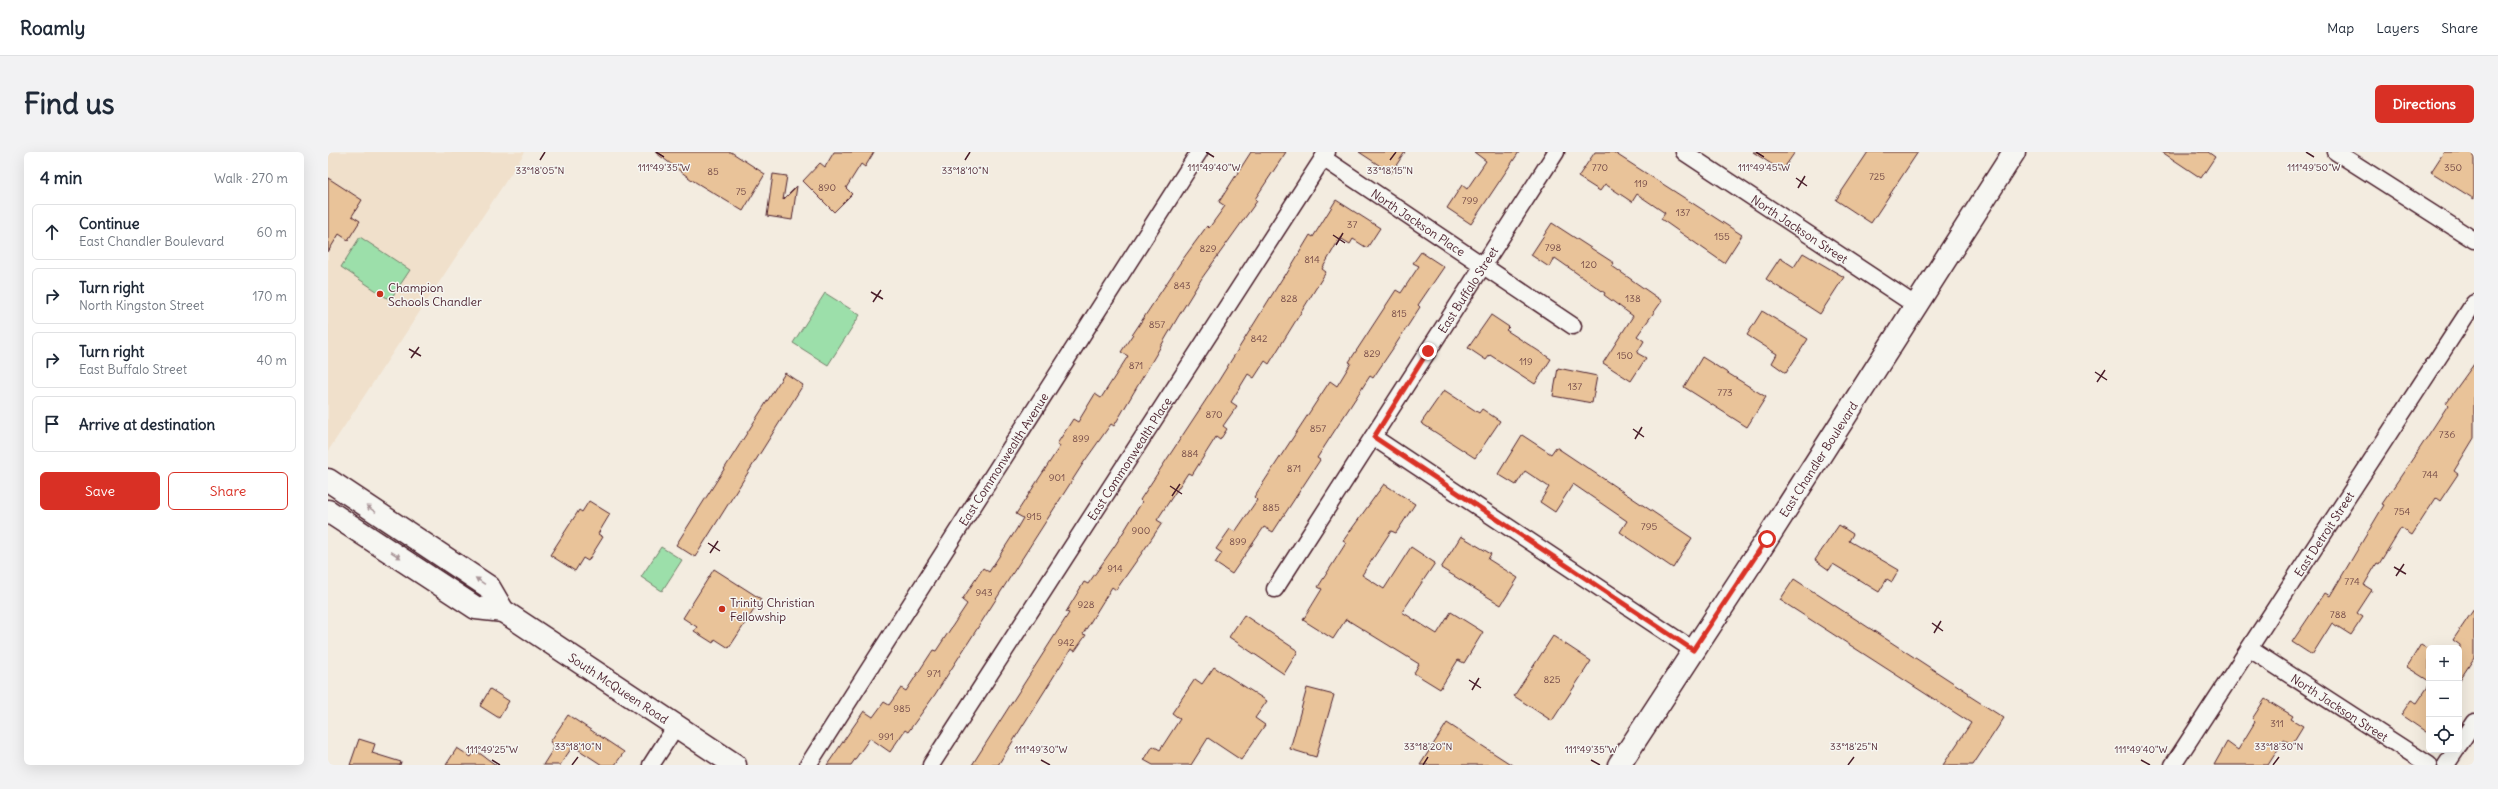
<!DOCTYPE html>
<meta charset="utf-8">
<style>
body{margin:0;font-family:Delius,sans-serif;background:#f2f2f3;color:#1f2937}
.controls{position:absolute;right:12px;bottom:12px;display:grid;overflow:hidden;border-radius:6px;box-shadow:0 4px 16px #0002}
.controls button{width:36px;height:36px;display:grid;place-items:center;padding:0;border:0;border-bottom:1px solid #e0e1e3;background:#fff;color:#1f2937;font:20px sans-serif}
.stop{position:absolute;width:12px;height:12px;margin:-9px;border:3px solid #d93025;border-radius:50%;background:#fff}
.stop.end{background:#d93025;border-color:#fff;box-shadow:0 1px 4px #0008}
.list{margin:0;padding:0;list-style:none}
h2{display:flex;justify-content:space-between;align-items:center;height:52px;margin:0;padding:0 16px;font-size:17px}
h2 small{font-size:13px;font-weight:400;color:#747a83}
.list li{display:grid;grid-template-columns:26px 1fr auto;gap:12px;align-items:center;box-sizing:border-box;height:56px;margin:0 8px 8px;padding:0 8px;border:1px solid #e0e1e3;border-radius:6px}
.list b{display:block;font-size:15px;white-space:nowrap}
.list p{margin:0;font-size:13px;white-space:nowrap;color:#747a83}
.list em{font-size:13px;font-style:normal;color:#747a83}
.actions{display:flex;gap:8px;padding:12px 16px}
.actions a{flex:1;padding:9px 0;border:1px solid #d93025;border-radius:6px;text-align:center;font-size:14px;color:#d93025}
.actions .main{background:#d93025;color:#fff}
.icon{flex:none;width:22px;height:22px;fill:none;stroke:currentColor;stroke-width:2;stroke-linecap:round;stroke-linejoin:round}
.map{position:relative;flex:none;width:2146px;height:613px;overflow:hidden;border-radius:6px}
header{display:flex;align-items:center;gap:24px;box-sizing:border-box;height:56px;padding:0 20px;background:#fff;border-bottom:1px solid #e0e1e3}
header strong{font-size:19px}
nav{display:flex;gap:22px;margin-inline-start:auto;font-size:14px}
.intro{display:flex;align-items:center;justify-content:space-between;box-sizing:border-box;height:96px;padding:0 24px}
h1{margin:0;font-size:28px}
.button{padding:10px 18px;border-radius:6px;background:#d93025;color:#fff;font-size:14px;font-weight:700}
main{display:flex;gap:24px;padding:0 24px}
aside{flex:1;background:#fff;border-radius:6px;box-shadow:0 4px 16px #0002}
.map>svg:first-child{display:block}
.built{fill:#f0e0cb}
.green{fill:#9cdfaa;stroke:#737f6a}
.building{fill:#e9c399;stroke:#4a1f2b}
.lines{fill:none;stroke-linecap:round;stroke-linejoin:round}
.street-casing{stroke:#4a1f2b;stroke-width:19}
.secondary-casing{stroke:#4a1f2b;stroke-width:25}
.street{stroke:#f6f6f2;stroke-width:16}
.secondary{stroke:#f6f6f2;stroke-width:22}
.oneway{fill:#a99598}
.route{stroke:#d93025;stroke-width:5}
.ticks{fill:none;stroke:#4a1f2b;stroke-width:1.5}
.poi-dot{fill:#c8321e;stroke:#f6f6f2;stroke-width:1.5}
.labels{text-anchor:middle;dominant-baseline:central;stroke-width:3;stroke-linejoin:round;paint-order:stroke}
.number-label{font-size:10px;fill:#724846}
.street-label{font-size:12px;fill:#4a1f2b;stroke:#f6f6f2}
.poi-label{font-size:12px;fill:#4a1f2b;stroke:#f6f6f2;text-anchor:start}
.ticks-label{font-size:10px;text-anchor:middle;fill:#4a1f2b;stroke:#f6f6f2;stroke-width:3;stroke-linejoin:round;paint-order:stroke}
</style>
<header>
<strong>Roamly</strong>
<nav><a>Map</a><a>Layers</a><a>Share</a></nav>
</header>
<div class="intro"><h1>Find us</h1><a class="button">Directions</a></div>
<main>
<aside>
<h2>4 min<small>Walk · 270 m</small></h2>
<ul class="list">
<li><svg class="icon" aria-label="ahead" viewBox="0 0 24 24"><path d="M12 20V5M6 11l6-6 6 6"/></svg><div><b>Continue</b><p>East Chandler Boulevard</p></div><em>60 m</em></li>
<li><svg class="icon" aria-label="right" viewBox="0 0 24 24"><path d="M7 20v-9h11M14 6l5 5-5 5"/></svg><div><b>Turn right</b><p>North Kingston Street</p></div><em>170 m</em></li>
<li><svg class="icon" aria-label="right" viewBox="0 0 24 24"><path d="M7 20v-9h11M14 6l5 5-5 5"/></svg><div><b>Turn right</b><p>East Buffalo Street</p></div><em>40 m</em></li>
<li><svg class="icon" aria-label="arrive" viewBox="0 0 24 24"><path d="M6 21V4h12l-3 4 3 4H6"/></svg><div><b>Arrive at destination</b></div></li>
</ul>
<div class="actions"><a class="main">Save</a><a>Share</a></div>
</aside>
<div class="map">
<svg width="2146" height="613" viewBox="0 0 2146 613">
<rect width="100%" height="100%" fill="#f3ece0"/>
<filter id="ink" filterUnits="userSpaceOnUse"><feTurbulence type="fractalNoise" baseFrequency=".025" numOctaves="2"/><feDisplacementMap in="SourceGraphic" scale="8" xChannelSelector="R" yChannelSelector="G"/><feConvolveMatrix kernelMatrix="1 2 1 2 8 2 1 2 1" color-interpolation-filters="sRGB"/></filter>
<g filter="url(#ink)">
<path class="built" d="M0,0H197L0,299Z"/>
<path class="green" d="M32,85L82,118L62,148L13,115Z
M497,141L532,163L500,213L465,191Z
M333,395L354,408L334,439L313,425Z"/>
<path class="building" d="M327,0H403L437,22L415,59L364,28Z
M506,0H546L537,15L533,12L518,36L524,42L506,60L475,29L492,11L497,15Z
M923,0H958L927,47L929,49L874,126L850,165L786,274L783,272L756,310L606,544L580,580L577,578L562,600L542,586L523,613H499L536,559L545,565L556,550L561,553L573,536L578,539L605,498L608,499L639,452L634,448L655,416L661,420L688,378L695,366L688,362L732,294L729,292L745,267L750,270L767,242L773,246L800,204L793,200L852,111L879,74L881,76L897,54L891,50Z
M1031,0H1077L1063,21Z
M1146,0H1191L1143,72L1119,56L1134,33L1139,37L1158,9Z
M1267,0H1285L1414,83L1396,111L1333,67L1337,61L1309,42L1304,50L1277,32L1272,39L1250,25Z
M1425,0H1467L1454,19Z
M1540,0H1590L1543,71L1508,48Z
M1834,0H1880L1887,5L1873,26Z
M2116,0H2146V47L2103,20Z
M445,22L459,24L455,48L469,34L464,68L439,64Z
M0,26L34,48L24,64L32,69L20,88L11,82L0,100Z
M1008,48L1052,76L1039,96L1025,87L1022,92L1012,86L994,117L998,120L941,212L937,209L926,226L920,222L903,250L909,254L895,274L899,277L892,288L888,285L864,323L860,321L829,368L834,371L816,398L788,438L784,435L755,482L758,483L747,499L743,497L670,613H644L741,461L738,460L756,430L760,432L788,392L814,350L812,348L891,228L957,122L958,123L982,83L985,85Z
M1224,71L1286,111L1284,114L1334,149L1309,184L1316,189L1309,201L1318,206L1303,229L1275,211L1305,164L1276,143L1277,141L1227,106L1221,115L1203,103Z
M1093,100L1116,115L1090,153L1092,155L1068,192L1045,226L1042,224L989,306L992,308L945,380L936,375L904,422L887,411L894,401L888,397L902,377L907,380L929,348L926,345L1002,229L1009,234L1023,211L1021,210L1068,138L1073,141L1091,114L1085,111Z
M1475,101L1516,125L1492,162L1438,127L1452,106L1466,115Z
M1434,159L1480,187L1458,221L1444,211L1449,202L1419,183Z
M1163,163L1181,175L1178,178L1223,207L1207,232L1162,203L1158,208L1140,196Z
M1374,205L1438,245L1419,275L1356,235Z
M2146,212V286L2126,319L2130,322L2112,349L2108,346L2084,383L2073,376L2051,412L2049,411L2036,433L2044,438L2029,461L2035,465L2023,483L2004,471L1984,503L1964,490L1997,441L2002,444L2056,353L2054,352L2092,296L2120,253L2118,251Z
M1230,216L1269,224L1264,251L1225,244Z
M457,221L475,233L367,405L348,393Z
M1116,238L1151,261L1154,257L1172,269L1147,306L1093,271Z
M1194,283L1223,302L1228,295L1364,386L1345,416L1292,380L1299,369L1245,332L1227,360L1212,350L1221,335L1197,319L1188,333L1170,322Z
M1056,332L1087,352L1068,381L1063,379L1034,423L1056,437L1083,395L1107,411L1074,460L1109,482L1123,460L1155,480L1136,511L1130,508L1112,537L1086,521L1091,512L1018,467L1005,487L975,468L994,437L990,435L1018,391L1015,389Z
M261,349L282,362L270,382L275,385L260,409L255,406L247,419L222,403L251,358L254,360Z
M1511,373L1525,382L1521,389L1571,418L1564,430L1559,427L1551,440L1505,412L1501,418L1487,408Z
M1133,384L1163,402L1160,407L1190,426L1173,453L1113,416Z
M386,417L433,447L401,496L387,487L385,491L366,479L369,475L355,466Z
M1466,427L1641,541L1640,543L1676,566L1645,613H1615L1643,571L1452,448Z
M2146,457V506L2131,529L2132,493L2125,488Z
M916,463L970,499L956,522L901,485Z
M1225,484L1263,509L1224,569L1186,544Z
M2093,492L2101,497V529L2079,515Z
M886,515L939,549L927,566L937,573L913,608L880,586L863,613H825L816,608L825,594L832,598L852,567L844,561L867,527L874,532Z
M2101,533V582L2073,563L2083,548L2089,551Z
M979,536L1006,543L988,605L962,597Z
M162,537L181,549L171,566L152,554Z
M1937,547L1965,564L1963,567L1975,574L1964,592L1956,588L1940,613H1886L1899,590L1910,598L1927,570L1924,567Z
M240,563L296,600L287,613H274L245,594L232,613H215L227,594L222,590Z
M1119,571L1184,613H1092Z
M31,587L47,592L44,601L73,610L72,613H22Z
M129,596L143,605L147,598L168,613H118Z"/>
<g class="lines">
<defs>
<g id="street">
<path id="s1" d="M1356,0L1587,153"/>
<path d="M2008,0L2146,88"/>
<path id="s2" d="M995,6L1245,174"/>
<path d="M1045,285L1365,498"/>
<path id="s3" d="M947,437L1228,0"/>
<path id="s4" d="M1922,497L2101,613"/>
<path d="M2131,593L2146,570"/>
<path d="M323,613L348,574"/>
<path id="s5" d="M480,613L871,0"/>
<path id="s6" d="M603,613L999,0"/>
<path id="s7" d="M1845,613L2146,151"/>
<path d="M2118,613L2128,598"/>
</g>
<g id="secondary">
<path id="s8" d="M0,328L161,435L175,459L407,613"/>
<path d="M0,359L148,456L175,459"/>
<path id="s9" d="M1291,613L1439,387L1686,0"/>
</g>
</defs>
<use href="#street" class="street-casing"/>
<use href="#secondary" class="secondary-casing"/>
<use href="#street" class="street"/>
<use href="#secondary" class="secondary"/>
</g>
<defs><path id="oneway-solid" d="M-6-.8H1V-3.2L6.5 0L1 3.2V.8H-6Z"/></defs>
<g class="oneway">
<use href="#oneway-solid" transform="translate(43 357) rotate(-146)"/>
<use href="#oneway-solid" transform="translate(68 403) rotate(33)"/>
<use href="#oneway-solid" transform="translate(152 429) rotate(-146)"/>
</g>
</g>
<g class="lines" filter="url(#ink)">
<path class="route" d="M1100,199L1046,285L1365,498L1439,387"/>
</g>
<path class="ticks" d="M328,0L336,5M878,0L886,5M1428,0L1436,5M1978,0L1986,5M212,8L217,0M637,8L642,0M1062,8L1068,0M1468,26L1479,34M1470,36L1477,24M1005,83L1017,91M1008,93L1015,81M543,140L555,147M545,150L553,138M81,197L93,204M83,206L91,195M1767,220L1779,228M1769,230L1777,218M1305,277L1316,285M1307,287L1314,275M842,334L854,342M844,344L852,332M380,391L392,399M382,401L390,389M2066,415L2078,422M2068,424L2076,412M1604,471L1615,479M1606,481L1613,469M1141,528L1153,536M1144,538L1151,526M164,608L172,613M713,608L722,613M1263,608L1272,613M1813,608L1822,613M244,613L250,605M1095,613L1100,605M1520,613L1526,605M1945,613L1951,605"/>
<g class="poi-dot">
<circle cx="52" cy="142" r="4"/>
<circle cx="394" cy="457" r="4"/>
</g>
<g class="labels">
<g class="number-label">
<text x="1272" y="15">770</text>
<text x="2125" y="15">350</text>
<text x="385" y="19">85</text>
<text x="1549" y="24">725</text>
<text x="1313" y="31">119</text>
<text x="499" y="35">890</text>
<text x="413" y="39">75</text>
<text x="1142" y="48">799</text>
<text x="1355" y="60">137</text>
<text x="1024" y="72">37</text>
<text x="1394" y="84">155</text>
<text x="1225" y="95">798</text>
<text x="880" y="96">829</text>
<text x="984" y="107">814</text>
<text x="1261" y="112">120</text>
<text x="854" y="133">843</text>
<text x="961" y="146">828</text>
<text x="1305" y="146">138</text>
<text x="1071" y="161">815</text>
<text x="829" y="172">857</text>
<text x="931" y="186">842</text>
<text x="1044" y="201">829</text>
<text x="1297" y="203">150</text>
<text x="1198" y="209">119</text>
<text x="808" y="213">871</text>
<text x="1247" y="234">137</text>
<text x="1397" y="240">773</text>
<text x="886" y="262">870</text>
<text x="990" y="276">857</text>
<text x="2119" y="282">736</text>
<text x="753" y="286">899</text>
<text x="862" y="301">884</text>
<text x="966" y="316">871</text>
<text x="2102" y="322">744</text>
<text x="729" y="325">901</text>
<text x="943" y="355">885</text>
<text x="2074" y="359">754</text>
<text x="706" y="364">915</text>
<text x="1321" y="374">795</text>
<text x="813" y="378">900</text>
<text x="910" y="389">899</text>
<text x="787" y="416">914</text>
<text x="2024" y="429">774</text>
<text x="656" y="440">943</text>
<text x="758" y="452">928</text>
<text x="2010" y="462">788</text>
<text x="738" y="490">942</text>
<text x="606" y="521">971</text>
<text x="1224" y="527">825</text>
<text x="574" y="556">985</text>
<text x="1949" y="571">311</text>
<text x="558" y="584">991</text>
</g>
<g class="street-label">
<text stroke="none"><textPath href="#s2" startOffset="115">North Jackson Place</textPath></text>
<text stroke="none"><textPath href="#s1" startOffset="139">North Jackson Street</textPath></text>
<text stroke="none"><textPath href="#s3" startOffset="356">East Buffalo Street</textPath></text>
<text stroke="none"><textPath href="#s5" startOffset="363">East Commonwealth Avenue</textPath></text>
<text stroke="none"><textPath href="#s6" startOffset="365">East Commonwealth Place</textPath></text>
<text stroke="none"><textPath href="#s9" startOffset="365">East Chandler Boulevard</textPath></text>
<text stroke="none"><textPath href="#s7" startOffset="276">East Detroit Street</textPath></text>
<text stroke="none"><textPath href="#s8" startOffset="360">South McQueen Road</textPath></text>
<text stroke="none"><textPath href="#s4" startOffset="107">North Jackson Street</textPath></text>
</g>
<g class="poi-label">
<text x="60" y="135">Champion<tspan x="60" dy="14">Schools Chandler</tspan></text>
<text x="402" y="450">Trinity Christian<tspan x="402" dy="14">Fellowship</tspan></text>
</g>
</g>
<g class="ticks-label">
<text x="1436" y="19">111°49'45"W</text>
<text x="336" y="19">111°49'35"W</text>
<text x="886" y="19">111°49'40"W</text>
<text x="1986" y="19">111°49'50"W</text>
<text x="212" y="22">33°18'05"N</text>
<text x="637" y="22">33°18'10"N</text>
<text x="1062" y="22">33°18'15"N</text>
<text x="250" y="598">33°18'10"N</text>
<text x="1100" y="598">33°18'20"N</text>
<text x="1526" y="598">33°18'25"N</text>
<text x="1951" y="598">33°18'30"N</text>
<text x="164" y="601">111°49'25"W</text>
<text x="713" y="601">111°49'30"W</text>
<text x="1263" y="601">111°49'35"W</text>
<text x="1813" y="601">111°49'40"W</text>
</g>
</svg>
<div class="controls">
<button>+</button>
<button>−</button>
<button><svg class="icon" aria-label="locate" viewBox="0 0 24 24"><circle cx="12" cy="12" r="6"/><path d="M12 2v4M12 18v4M2 12h4M18 12h4"/></svg></button>
</div>
<div class="stop" style="left:1439px;top:387px"></div>
<div class="stop end" style="left:1100px;top:199px"></div>
</div>
</main>
